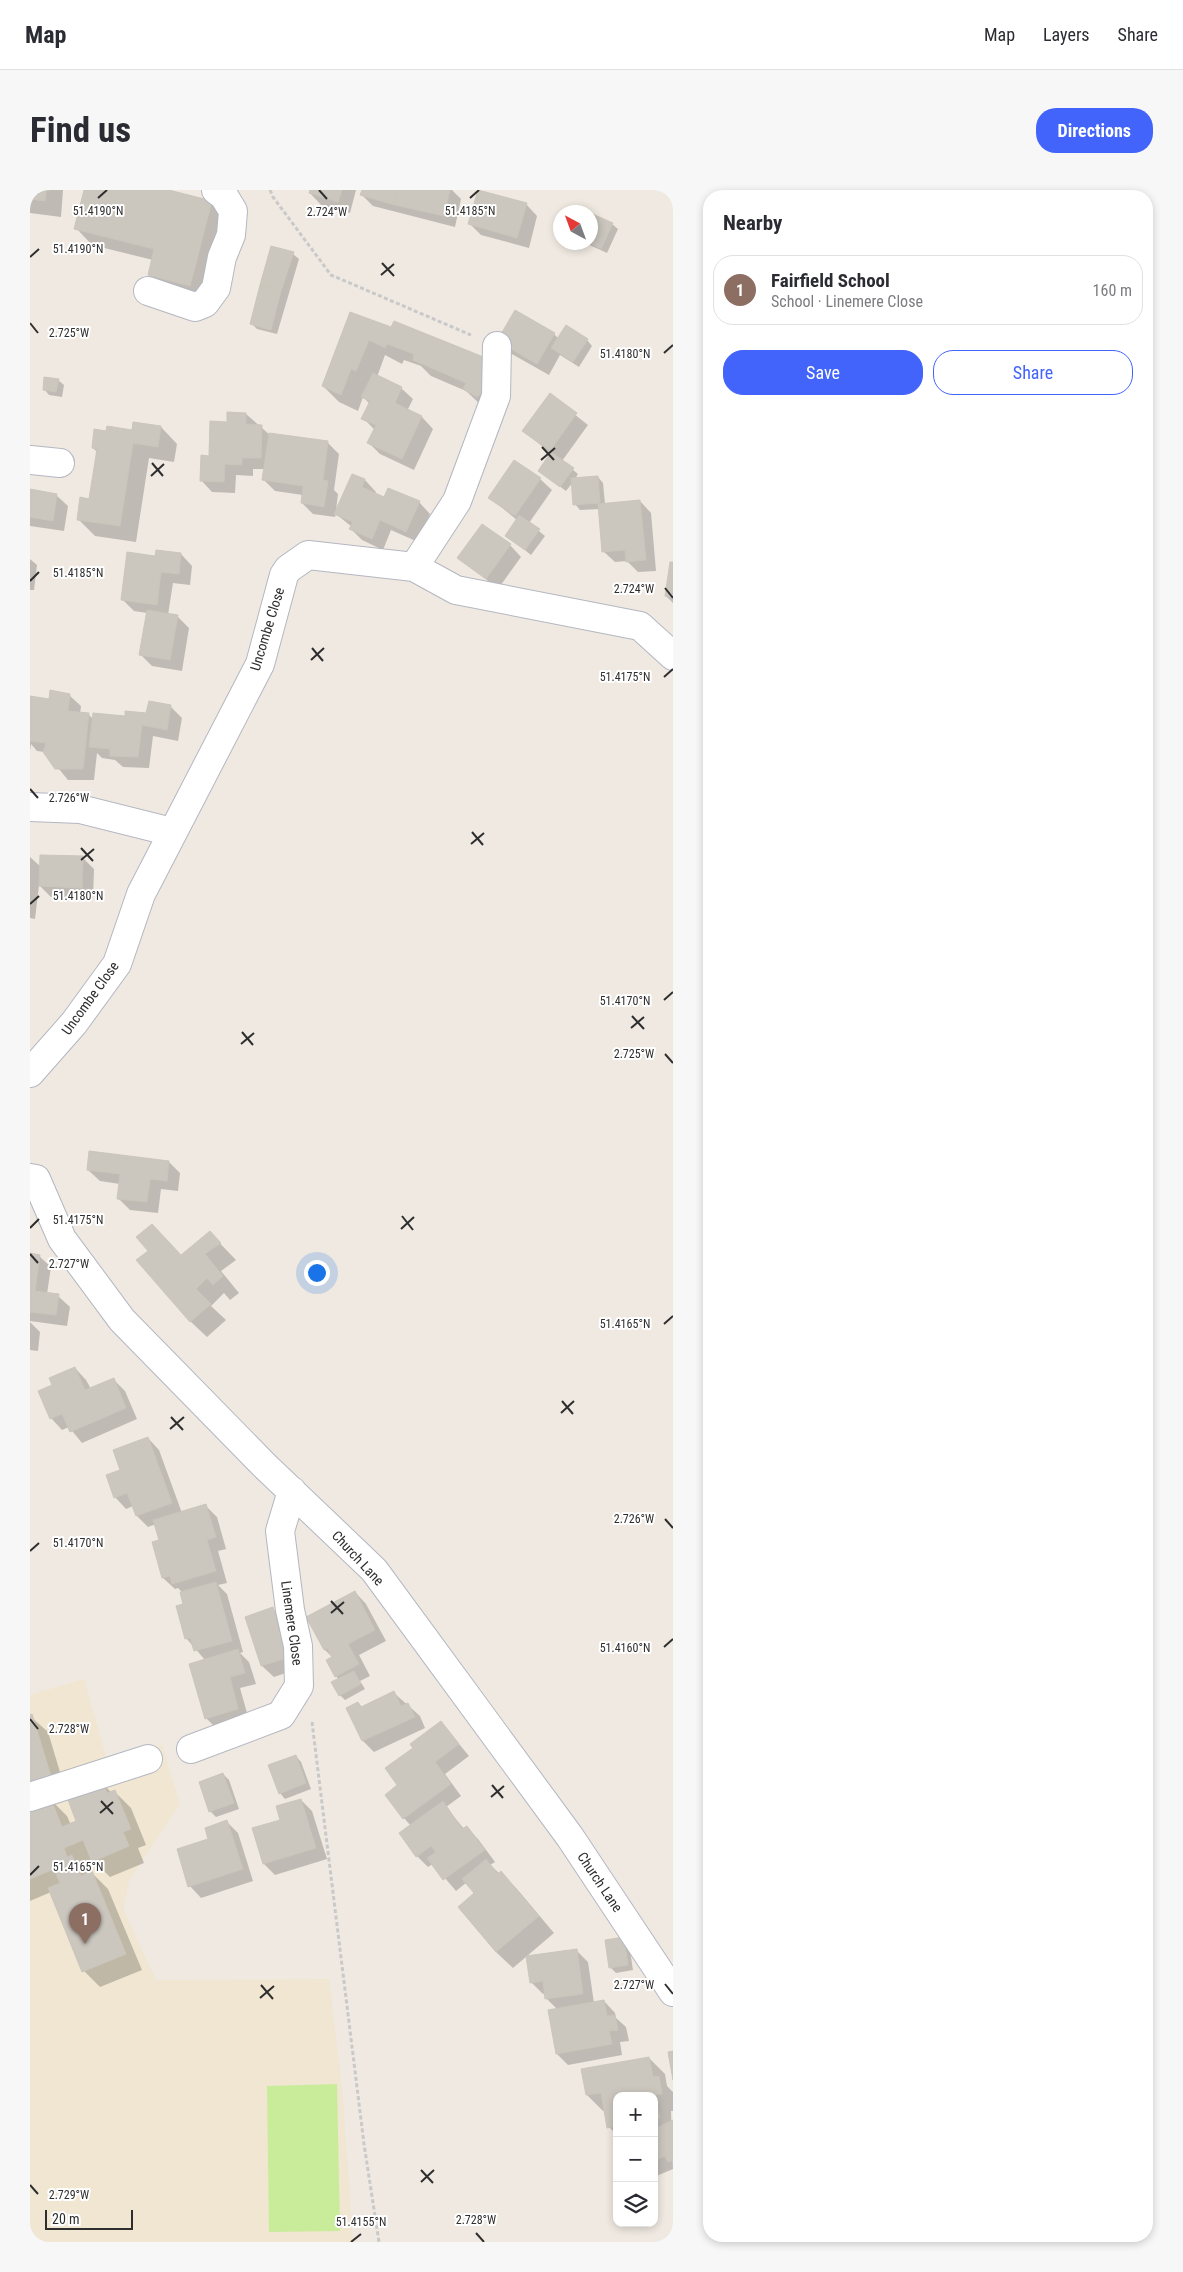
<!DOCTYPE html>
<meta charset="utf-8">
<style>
body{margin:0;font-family:"Roboto Condensed",sans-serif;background:#f7f7f7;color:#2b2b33}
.controls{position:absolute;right:15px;bottom:15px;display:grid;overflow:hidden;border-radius:10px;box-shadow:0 2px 8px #0003}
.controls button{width:45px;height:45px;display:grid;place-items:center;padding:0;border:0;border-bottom:1px solid #e1e1e2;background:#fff;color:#2b2b33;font:25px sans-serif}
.compass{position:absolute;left:523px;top:15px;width:45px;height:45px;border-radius:50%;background:#fff;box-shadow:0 2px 8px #0003;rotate:319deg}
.scale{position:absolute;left:15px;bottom:12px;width:88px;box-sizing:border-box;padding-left:5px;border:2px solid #2e2e2e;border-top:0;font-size:14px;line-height:18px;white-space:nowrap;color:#2e2e2e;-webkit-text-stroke:4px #fff;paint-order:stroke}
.you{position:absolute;left:286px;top:1082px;width:18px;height:18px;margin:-12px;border:4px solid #fff;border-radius:50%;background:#1a73e8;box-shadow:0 0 0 8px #1a73e833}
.badge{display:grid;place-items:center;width:32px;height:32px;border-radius:50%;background:#4264fb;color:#fff;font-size:16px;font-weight:700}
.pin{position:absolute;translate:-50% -41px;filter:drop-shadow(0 1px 2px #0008)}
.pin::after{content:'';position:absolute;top:26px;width:18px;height:15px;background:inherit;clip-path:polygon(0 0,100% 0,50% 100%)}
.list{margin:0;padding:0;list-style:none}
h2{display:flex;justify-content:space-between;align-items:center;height:65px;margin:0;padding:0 20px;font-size:21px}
h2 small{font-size:16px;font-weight:400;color:#7c7c81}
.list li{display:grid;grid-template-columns:32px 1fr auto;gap:15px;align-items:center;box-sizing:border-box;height:70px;margin:0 10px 10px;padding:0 10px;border:1px solid #e1e1e2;border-radius:20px}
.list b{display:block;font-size:19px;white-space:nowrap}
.list p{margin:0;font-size:16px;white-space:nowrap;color:#7c7c81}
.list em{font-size:16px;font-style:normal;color:#7c7c81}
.actions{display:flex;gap:10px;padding:15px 20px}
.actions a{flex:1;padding:11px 0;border:1px solid #4264fb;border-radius:20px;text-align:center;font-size:18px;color:#4264fb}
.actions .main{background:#4264fb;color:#fff}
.icon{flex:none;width:28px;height:28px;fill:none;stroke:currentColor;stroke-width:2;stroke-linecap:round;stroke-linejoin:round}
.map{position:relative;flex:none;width:643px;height:2052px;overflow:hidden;border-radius:20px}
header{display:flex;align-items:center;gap:30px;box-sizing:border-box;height:70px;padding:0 25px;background:#fff;border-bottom:1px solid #e1e1e2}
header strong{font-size:24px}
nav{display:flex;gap:28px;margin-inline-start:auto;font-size:18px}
.intro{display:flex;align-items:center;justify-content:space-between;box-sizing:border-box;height:120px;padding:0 30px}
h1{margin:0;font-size:35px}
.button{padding:12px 22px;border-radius:20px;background:#4264fb;color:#fff;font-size:18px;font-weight:700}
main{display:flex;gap:30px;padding:0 30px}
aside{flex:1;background:#fff;border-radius:20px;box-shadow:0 2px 8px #0003}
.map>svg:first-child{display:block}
.education{fill:#f0e6d1}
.pitch{fill:#c9ec9a}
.shadow{fill:#0003}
.building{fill:#cbc7bf;stroke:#cbc5ba}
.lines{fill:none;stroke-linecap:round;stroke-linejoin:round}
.minor-casing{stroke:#b4b7c1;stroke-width:30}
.path{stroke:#c9c9c9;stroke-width:3;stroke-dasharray:4 2.5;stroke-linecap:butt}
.minor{stroke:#fff;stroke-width:28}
.ticks{fill:none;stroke:#2e2e2e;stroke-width:2}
.labels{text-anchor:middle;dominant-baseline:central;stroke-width:4;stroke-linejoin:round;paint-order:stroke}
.street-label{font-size:14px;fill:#2e2e2e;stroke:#fff}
.ticks-label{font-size:12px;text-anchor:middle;fill:#2e2e2e;stroke:#fff;stroke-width:4;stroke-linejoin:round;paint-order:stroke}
</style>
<header>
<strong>Map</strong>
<nav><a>Map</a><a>Layers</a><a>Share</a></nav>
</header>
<div class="intro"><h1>Find us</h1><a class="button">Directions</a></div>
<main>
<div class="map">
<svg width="643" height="2052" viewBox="0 0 643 2052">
<rect width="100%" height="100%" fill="#efe9e1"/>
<path class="education" d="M54,1489L79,1577L132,1555L150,1614L99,1691L93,1719L126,1790L299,1789L313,1908L323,2052H0V1505Z"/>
<path class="pitch" d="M307,1894L310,2041L239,2042L237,1896Z"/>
<path class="shadow" d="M0,0H33L31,27L0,23Z
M56,0H134L181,12L197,28L176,111L135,101L119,85L123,70L62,55L46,38Z
M281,0H326L320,23L291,15L280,3Z
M333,0H422L431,9L425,37L343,16L331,4Z
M496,14L507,26L499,58L451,45L440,34Z
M582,34L588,39L577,63L553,52H560Z
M263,64L269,69L247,144L227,139L222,134Z
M321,124L467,184L451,215L436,201L401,186L391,176L374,170L372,174L355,165L347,187L371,198L383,209L377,221L392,227L403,239L384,280L350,264L339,253L345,240L333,228L340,214L333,207L328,221L309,212L293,196Z
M524,144L529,149L557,150L562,156L549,177L530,165L519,185L480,163L469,151Z
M28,190L34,195L32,207L19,205L14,199Z
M520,205L558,235L532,271L548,284L545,289L568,287L573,293L575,314L610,311L621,323L626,381L608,382L597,371L585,372L573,361L570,319L550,320L545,314L543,292L536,301L509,281L521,264L494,241Z
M216,224L240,245L298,253L309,264L304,300L308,304L306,321L323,285L335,290L346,302L345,304L355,308L389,312L400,324L388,352L361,340L353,360L332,350L321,339L322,337L306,324L305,327L283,324L272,313L273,305L245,301L233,289L235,279H223V286L206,285L205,303L182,302L171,290L180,267L198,233Z
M104,233L131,237L147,254L144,272L119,268L106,352L65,346L48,329L60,310L68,263L63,258L77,242L103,241Z
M510,289L522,300L499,333L515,346L501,365L476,345L487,330L460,308Z
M0,301L26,305L38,316L34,341L0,336Z
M480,355L491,367L468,399L429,367Z
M151,364L162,376L160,395L143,393L138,425L147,426L159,438L152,481L122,476L111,465L117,423L104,421L92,409L126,367Z
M0,369L7,375L4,400H0Z
M643,373V413L636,406Z
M39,505L51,516L50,524H58L64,530L117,524L140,516L152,528L148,551L123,546L119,578L93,577L85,570L72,568L67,563L64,590H38L15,562L7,561L1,554L0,561V511H20Z
M0,667L11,677L53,668L64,679L63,709L21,707L9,695L5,729L0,728Z
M139,972L150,983L148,1001L131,999L128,1023L100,1020L88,1008L90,994L70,991L58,980Z
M180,1043L206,1070L191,1081L209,1103L200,1110L194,1103L181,1116L196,1130L177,1147L160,1131L120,1062L151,1066Z
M0,1065L9,1066L21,1077L17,1104L28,1106L40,1117L37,1136L0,1131Z
M0,1132L10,1142L8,1161L0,1160Z
M45,1178L56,1190L61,1199L84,1190L95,1201L107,1229L52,1253L39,1237L32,1240L21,1228L23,1196Z
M118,1248L129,1260L152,1323L176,1316L187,1327L196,1359L188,1361L197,1393L188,1395L197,1404L213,1462L210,1463L219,1472L226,1494L210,1498L219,1530L187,1539L176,1528L175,1470L156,1448L152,1402L148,1398L145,1399L133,1388L123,1353L131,1351L126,1334L118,1337L107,1326L103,1316L96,1319L85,1307L92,1280Z
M325,1402L336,1414L356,1451L329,1465L340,1486L330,1491L335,1499L315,1510L310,1505L309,1490L306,1486L303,1468L295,1460L278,1427Z
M242,1419L254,1430L270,1478L244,1487L232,1476L216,1428Z
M364,1503L390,1526L395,1538L344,1562L333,1551L318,1518L328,1513L332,1517Z
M0,1526L18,1542L36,1602L0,1614Z
M411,1532L439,1566L415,1584L431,1606L416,1617L434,1639L436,1637L448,1649L465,1672L460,1675L487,1699L524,1743L483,1778L466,1762L446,1703L437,1692L426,1701L403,1674L398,1677L387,1666L381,1636L374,1628L369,1595L384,1558Z
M266,1566L271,1572L281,1599L255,1609L250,1603Z
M193,1584L199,1590L209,1619L186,1627L181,1622L170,1593Z
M72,1593L81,1602L84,1601L101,1618L116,1655L108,1658L114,1673L80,1687L62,1669L49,1674L58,1683H62L78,1699L112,1780L70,1797L54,1781L21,1702L0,1711V1619L21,1610L37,1626L41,1635L48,1632Z
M271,1610L282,1621L297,1669L245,1685L234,1674L251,1631Z
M197,1632L208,1643L223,1691L171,1708L160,1696L180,1650Z
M576,1751L599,1754L603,1780L586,1783L580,1777Z
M547,1761L558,1772L564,1813L574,1811L585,1823L586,1828L596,1837L599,1851L590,1852L592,1865L538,1875L527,1864L528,1820L516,1808V1803L513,1804L501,1792Z
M619,1868L635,1884L637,1896L643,1902V1921H641L643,1979L624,1987V1906H587V1945L579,1937L576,1921H573L557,1905Z"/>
<path class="building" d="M0,0H16L15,11L0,9Z
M54,0H139L182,11L160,96L118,85L124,59L44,39Z
M280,0H312L308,12L279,3Z
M332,0H368L365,15L330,5Z
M368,0H420L414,26L365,15Z
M448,0L497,13L487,48L438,34Z
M560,23L583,33L571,59L558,52H560Z
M241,56L264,62L251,101L230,95Z
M230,95L251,101L241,140L220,134Z
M485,120L525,143L507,174L467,151Z
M320,122L361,137L364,131L451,166L459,175L460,194L447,207L433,199L436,193L383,170L384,164L357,154L355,158L339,150L326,181L321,179L311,205L292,196Z
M536,135L558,149L543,172L521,158Z
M343,183L372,197L365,213L392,226L372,269L337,253L346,235L331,229L340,211L331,207Z
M14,187L29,189L26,202L13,200Z
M520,203L547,223L520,261L492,241Z
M197,222L216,223V234L232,235L231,268H212V275L195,274L194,292L170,291L171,265L179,266L180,231L197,232Z
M103,232L131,236L128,257L103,253L90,336L47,330L50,307L59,309L67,259L62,258L64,239L76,241L77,236L102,240Z
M239,243L298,251L293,290L298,291L294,317L271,313L273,296L232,290Z
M521,262L544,278L530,297L508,281Z
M484,270L511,288L485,326L458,308Z
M322,284L335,289L332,297L354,307L358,298L390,311L376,342L350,330L342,349L319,339L323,332L304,324Z
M568,286L570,313L543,315L541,288Z
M0,299L27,304L23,331L0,327Z
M610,310L616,370L596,372L595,360L572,362L568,314Z
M489,325L510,339L495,360L475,346Z
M452,334L481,354L456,389L427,368Z
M126,360L151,363L149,384L131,382L127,415L91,410L97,362L125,366Z
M640,372H643V408L635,406Z
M117,420L148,425L140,470L109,465Z
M20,500L40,504L38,521L59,523L53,579H25L13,562L16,553L0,551V506L19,509Z
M119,511L141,515L137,540L112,535L108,567L80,566V559L59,557L63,523L95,526V521L116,523Z
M10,665L53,666L52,698L9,696Z
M59,961L139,971L137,991L120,989L117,1012L87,1009L90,984L57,980Z
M122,1034L151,1065L180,1041L191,1053L175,1064L193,1086L183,1095L177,1088L166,1099L181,1114L160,1132L106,1070L118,1061L106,1047Z
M0,1063L10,1065L5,1101L29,1104L26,1125L0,1122Z
M45,1177L55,1200L84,1188L96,1218L40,1242L32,1224L20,1229L8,1201L22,1195L19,1188Z
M118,1247L142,1313L106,1326L97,1303L84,1308L76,1285L90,1280L83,1260Z
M176,1314L186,1347L177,1350L186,1381L142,1394L140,1386L132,1388L122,1352L129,1350L123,1330Z
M186,1392L202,1451L164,1461L160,1448L155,1449L146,1416L153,1414L150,1402Z
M325,1401L345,1440L318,1454L329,1474L305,1487L296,1470L302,1467L297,1458L294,1460L276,1427Z
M243,1417L259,1467L231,1476L215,1427Z
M208,1459L215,1483L200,1487L208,1519L175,1529L159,1474Z
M324,1481L331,1494L309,1506L301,1492Z
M364,1501L371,1516L378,1513L385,1527L332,1551L316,1518L328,1512L331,1517Z
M2,1524L21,1586L0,1593V1525Z
M411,1531L429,1554L405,1572L421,1594L373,1629L355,1605L367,1595L355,1578L383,1558L380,1554Z
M266,1565L276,1593L249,1604L238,1575Z
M193,1583L204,1613L179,1622L169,1592Z
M72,1592L77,1603L85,1600L101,1639L93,1642L99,1656L62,1672L53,1650L34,1658L37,1667L42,1665L51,1686L62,1681L96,1764L52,1782L18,1698L30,1693L24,1679L0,1689V1617L21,1609L32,1637L46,1631L37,1607Z
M271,1609L286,1658L233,1674L222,1638L250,1630L246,1616Z
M413,1611L432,1639L437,1636L455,1660L413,1690L397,1668L406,1662L401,1656L386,1667L369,1643Z
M197,1630L213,1679L158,1697L147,1659L178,1649L175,1638Z
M456,1669L468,1684L471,1681L509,1726L466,1762L428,1717L444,1703L432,1689Z
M594,1747L598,1775L579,1778L575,1750Z
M547,1759L553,1804L515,1809L513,1791L500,1793L496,1766Z
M574,1810L577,1826L585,1825L588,1840L579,1841L582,1854L526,1864L518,1820Z
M643,1861V1890L638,1862Z
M619,1867L623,1887L629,1886L632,1904L625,1905L630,1928L624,1929V1906H587V1936L577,1938L571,1903L556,1905L551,1879Z
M643,1930V1970L638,1972L635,1966L624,1971V1939Z"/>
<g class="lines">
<defs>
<path id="minor" d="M118,101L165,117L175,113L186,98L192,67L201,45L203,21L194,6L186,0
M0,270L30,273
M384,377L427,311L466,206L467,156
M0,617L50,619L142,642
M0,883L44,833L87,774L111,704L230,474L254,385L258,379L278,365L384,377L426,400L610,436L643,466
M0,988L6,989L32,1049L92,1130L233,1274L344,1380L540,1647L643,1802
M161,1559L251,1525L269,1496L268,1456L260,1420L250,1341L262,1301
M0,1607L118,1569"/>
</defs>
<use href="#minor" class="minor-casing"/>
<path class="path" d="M240,0L243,7L301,85L441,145
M282,1532L334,1954L349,2052"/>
<use href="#minor" class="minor"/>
</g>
<path class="ticks" d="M289,0L297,9M68,8L77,0M440,8L449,0M0,67L9,59M352,73L364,86M351,85L364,74M0,133L8,143M634,163L643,155M512,257L524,270M511,270L525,258M122,273L133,286M121,286L134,274M0,391L9,382M635,398L643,408M282,458L293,471M281,470L294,458M634,487L643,479M0,599L8,608M442,642L453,655M441,654L454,643M51,658L63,671M51,670L64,659M0,714L9,706M634,810L643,802M602,826L614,839M601,838L614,827M212,842L223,855M211,854L224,843M635,864L643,873M372,1026L383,1040M0,1038L9,1029M371,1039L384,1027M0,1064L8,1073M634,1134L643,1126M532,1211L543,1224M531,1223L544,1211M141,1227L153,1240M140,1239L154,1227M635,1329L643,1338M0,1361L9,1353M301,1411L313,1424M301,1423L314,1412M634,1457L643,1449M0,1529L8,1539M462,1595L473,1608M461,1607L474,1596M71,1611L83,1624M70,1623L83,1612M0,1685L9,1676M635,1794L643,1804M231,1795L243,1809M230,1808L244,1796M391,1980L403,1993M391,1992L404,1980M0,1995L8,2004M446,2043L454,2052M321,2052L331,2044"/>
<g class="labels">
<g class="street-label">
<text transform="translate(237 439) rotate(-73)">Uncombe Close</text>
<text transform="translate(60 808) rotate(-54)">Uncombe Close</text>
<text transform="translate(328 1368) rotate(47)">Church Lane</text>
<text transform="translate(262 1433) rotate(82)">Linemere Close</text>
<text transform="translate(570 1692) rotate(56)">Church Lane</text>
</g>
</g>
<g class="ticks-label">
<text x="68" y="25">51.4190°N</text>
<text x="440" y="25">51.4185°N</text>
<text x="297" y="26">2.724°W</text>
<text x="48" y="63">51.4190°N</text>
<text x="39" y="147">2.725°W</text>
<text x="595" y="168">51.4180°N</text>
<text x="48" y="387">51.4185°N</text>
<text x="604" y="403">2.724°W</text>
<text x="595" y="491">51.4175°N</text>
<text x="39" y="612">2.726°W</text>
<text x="48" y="710">51.4180°N</text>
<text x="595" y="815">51.4170°N</text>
<text x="604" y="868">2.725°W</text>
<text x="48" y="1034">51.4175°N</text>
<text x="39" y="1078">2.727°W</text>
<text x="595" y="1138">51.4165°N</text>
<text x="604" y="1333">2.726°W</text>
<text x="48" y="1357">51.4170°N</text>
<text x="595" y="1462">51.4160°N</text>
<text x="39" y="1543">2.728°W</text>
<text x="48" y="1681">51.4165°N</text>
<text x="604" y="1799">2.727°W</text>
<text x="39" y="2009">2.729°W</text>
<text x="446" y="2034">2.728°W</text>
<text x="331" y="2036">51.4155°N</text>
</g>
</svg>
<div class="controls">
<button>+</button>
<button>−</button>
<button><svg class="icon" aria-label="layers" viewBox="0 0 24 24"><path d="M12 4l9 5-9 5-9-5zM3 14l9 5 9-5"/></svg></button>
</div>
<svg class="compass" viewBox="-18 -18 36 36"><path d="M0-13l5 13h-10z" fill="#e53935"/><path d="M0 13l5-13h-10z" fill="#7c7c81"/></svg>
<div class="scale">20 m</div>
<div class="you"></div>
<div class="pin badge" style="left:55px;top:1754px;background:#8d6e63">1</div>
</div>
<aside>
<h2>Nearby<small></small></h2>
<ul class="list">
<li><span class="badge" style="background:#8d6e63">1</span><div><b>Fairfield School</b><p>School · Linemere Close</p></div><em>160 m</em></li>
</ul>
<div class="actions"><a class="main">Save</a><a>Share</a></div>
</aside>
</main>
